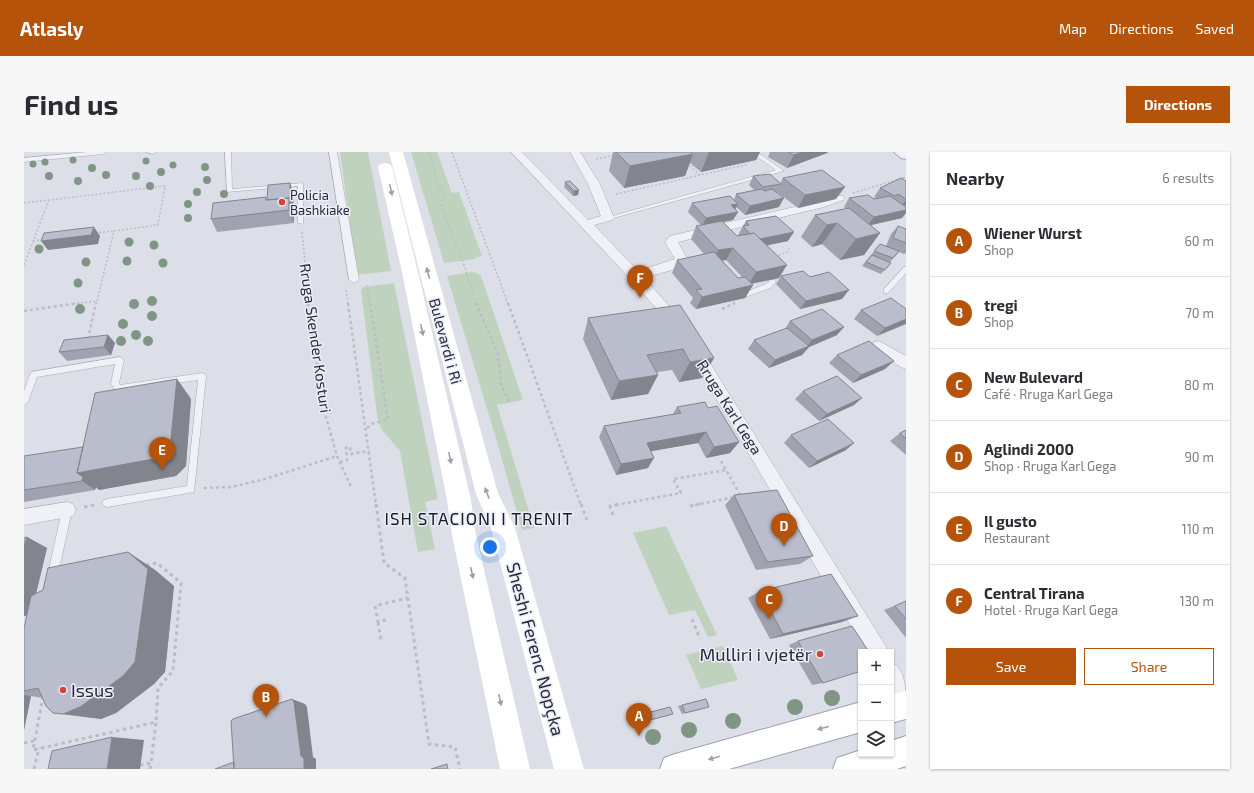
<!DOCTYPE html>
<meta charset="utf-8">
<style>
body{margin:0;font-family:"Exo 2",sans-serif;background:#f7f7f7;color:#2b2b33}
.controls{position:absolute;right:12px;bottom:12px;display:grid;overflow:hidden;border-radius:0px;box-shadow:0 1px 3px #0004}
.controls button{width:36px;height:36px;display:grid;place-items:center;padding:0;border:0;border-bottom:1px solid #e1e1e2;background:#fff;color:#2b2b33;font:20px sans-serif}
.you{position:absolute;left:466px;top:395px;width:14px;height:14px;margin:-10px;border:3px solid #fff;border-radius:50%;background:#1a73e8;box-shadow:0 0 0 6px #1a73e833}
.badge{display:grid;place-items:center;width:26px;height:26px;border-radius:50%;background:#b45309;color:#fff;font-size:13px;font-weight:700}
.pin{position:absolute;translate:-50% -33px;filter:drop-shadow(0 1px 2px #0008)}
.pin::after{content:'';position:absolute;top:21px;width:14px;height:12px;background:inherit;clip-path:polygon(0 0,100% 0,50% 100%)}
.list{margin:0;padding:0;list-style:none}
h2{display:flex;justify-content:space-between;align-items:center;height:52px;margin:0;padding:0 16px;font-size:17px}
h2 small{font-size:13px;font-weight:400;color:#7c7c81}
.list li{display:grid;grid-template-columns:26px 1fr auto;gap:12px;align-items:center;box-sizing:border-box;height:72px;padding:0 16px;border-top:1px solid #e1e1e2}
.list b{display:block;font-size:15px;white-space:nowrap}
.list p{margin:0;font-size:13px;white-space:nowrap;color:#7c7c81}
.list em{font-size:13px;font-style:normal;color:#7c7c81}
.actions{display:flex;gap:8px;padding:12px 16px}
.actions a{flex:1;padding:9px 0;border:1px solid #b45309;border-radius:0px;text-align:center;font-size:14px;color:#b45309}
.actions .main{background:#b45309;color:#fff}
.icon{flex:none;width:22px;height:22px;fill:none;stroke:currentColor;stroke-width:2;stroke-linecap:round;stroke-linejoin:round}
.map{position:relative;flex:none;width:882px;height:617px;overflow:hidden;border-radius:0px}
header{display:flex;align-items:center;gap:24px;box-sizing:border-box;height:56px;padding:0 20px;background:#b45309;color:#fff}
header strong{font-size:19px}
nav{display:flex;gap:22px;margin-inline-start:auto;font-size:14px}
.intro{display:flex;align-items:center;justify-content:space-between;box-sizing:border-box;height:96px;padding:0 24px}
h1{margin:0;font-size:28px}
.button{padding:10px 18px;border-radius:0px;background:#b45309;color:#fff;font-size:14px;font-weight:700}
main{display:flex;gap:24px;padding:0 24px}
aside{flex:1;background:#fff;border-radius:0px;box-shadow:0 1px 3px #0004}
.map>svg:first-child{display:block}
.green{fill:#bfd2be}
.lines{fill:none;stroke-linecap:round;stroke-linejoin:round}
.service-casing{stroke:#a6a9b5;stroke-width:1}
.pedestrian-casing{stroke:#a6a9b5;stroke-width:1}
.minor-casing{stroke:#a6a9b5;stroke-width:1}
.tertiary-casing{stroke:#a6a9b5;stroke-width:2}
.primary-casing{stroke:#9ca0b4;stroke-width:2}
.path-far2{stroke:#bbbdc6;stroke-width:1.5;stroke-dasharray:2 2;stroke-linecap:butt}
.path-far1{stroke:#bbbdc6;stroke-width:2.5;stroke-dasharray:3 3;stroke-linecap:butt}
.path{stroke:#bbbdc6;stroke-width:3;stroke-dasharray:3.5 3.5;stroke-linecap:butt}
.service{fill:#f0f1f6;fill-rule:evenodd}
.pedestrian{fill:#f0f1f6;fill-rule:evenodd}
.minor{fill:#f0f1f6;fill-rule:evenodd}
.tertiary{fill:#f0f1f6;fill-rule:evenodd}
.secondary{fill:#fff;fill-rule:evenodd}
.primary{fill:#fff;fill-rule:evenodd}
.tree{fill:#809685}
.wall{fill:#a0a3af;fill-rule:evenodd}
.shaded-wall{fill:#82848e}
.building{fill:#babdcb;stroke:#82848e}
.oneway{fill:#9d9fa9}
.poi-dot{fill:#d3453c;stroke:#eceef5;stroke-width:1.5}
.labels{text-anchor:middle;dominant-baseline:central;stroke-width:3;stroke-linejoin:round;paint-order:stroke}
.far-poi-label{font-size:13px;fill:#262a3f;stroke:#eceef5;text-anchor:start}
.street-label{font-size:15px;fill:#262a3f;stroke:#eceef5}
.quarter-label{font-size:17px;letter-spacing:1px;fill:#181b2f;stroke:#eceef5}
.near-street-label{font-size:18px;fill:#262a3f;stroke:#eceef5}
.near-poi-label{font-size:18px;fill:#262a3f;stroke:#eceef5;text-anchor:end}
</style>
<header>
<strong>Atlasly</strong>
<nav><a>Map</a><a>Directions</a><a>Saved</a></nav>
</header>
<div class="intro"><h1>Find us</h1><a class="button">Directions</a></div>
<main>
<div class="map">
<svg width="882" height="617" viewBox="0 0 882 617">
<rect width="100%" height="100%" fill="#dddfe8"/>
<path class="green" d="M316,0H344L367,119L333,123Z
M387,0H413L428,41L435,40L458,104L451,105V107L420,111Z
M448,120L453,121L457,124L499,248L473,253L510,376L498,378L473,290L423,124Z
M370,131L414,347L401,350L411,397L394,400L376,299L357,277L353,263L337,138L339,135Z
M642,374L693,483L684,485L671,458L645,463L609,381Z
M699,494L714,528L677,537L662,503Z"/>
<g class="lines">
<defs>
<path id="service" d="M63,0H82L79,2L0,10V6Z
M122,0H132L129,2Z
M201,0H207L208,37L279,31V72L274,71V34L203,40Z
M726,0H733L760,19L586,67L581,66L752,18Z
M880,115H882V121L864,141H860V137Z
M747,128H751L752,130L746,136L721,145L711,138L715,136L722,140L742,132Z
M96,205L100,208L95,231L96,233L178,221L181,222L182,224L170,340L83,355L80,354L78,351L80,348L83,347L163,334L174,228L94,239L91,238L87,231L91,212L13,225L4,250L0,253V239L7,220Z
M43,354L46,355L48,358L34,422L33,426L29,427L25,426L24,422L38,358L40,355Z"/>
<path id="pedestrian" d="M305,0H313L335,128L330,131L325,128Z"/>
<path id="minor" d="M487,0H498L564,68L577,64L564,32L546,0H556L576,32L590,66L588,68L570,73L614,119L651,107L641,90L646,84L792,50L811,44H819L821,46L819,48L800,55L654,90L664,108L658,115L620,126L659,169L661,172L659,175L654,177L649,175L599,119Z
M855,189L882,204V217L877,215L850,198L848,194L850,190Z
M671,194L676,195L861,493L865,500H842L664,199L666,195Z
M43,350L49,352L52,358L49,364L0,373V357Z
M867,510C882,518 882,537 882,555C862,547 867,528 867,510Z"/>
<path id="tertiary" d="M870,0H882V7L877,6Z"/>
<path id="primary" d="M882,539V567L867,571V543Z
M837,550V580L705,617H636L640,606L651,602Z
M882,584V614L873,617H809L813,606L837,598V602H867V589Z"/>
</defs>
<use href="#service" class="service-casing"/>
<use href="#pedestrian" class="pedestrian-casing"/>
<use href="#minor" class="minor-casing"/>
<use href="#tertiary" class="tertiary-casing"/>
<use href="#primary" class="primary-casing"/>
<path class="path-far2" d="M405,0L410,14L412,30L420,41L417,54L440,113L452,152
M428,0L484,152
M572,7L591,3
M663,11L676,23
M829,41L882,25
M592,42L725,12
M0,51L141,34L134,73L90,79L73,149L48,152
M278,80L285,152
M71,81L90,79
M9,89L21,87
M751,105L763,100L765,96
M0,113L25,48
M343,133L346,152
M322,138L324,152
M72,152L73,149
M709,152L712,151"/>
<path class="path-far1" d="M284,151L300,258L313,304L327,335
M324,151L352,353
M452,151L474,202L477,232L485,249
M484,151L557,353
M698,157L711,151
M0,159L55,151
M64,187L72,151
M343,276L350,271L364,268L346,151
M697,309L717,344
M316,310L323,308L322,296L326,295L327,302L345,299
M180,336L208,335L241,327L313,304
M592,353L657,341L649,327L702,318
M671,353L711,345"/>
<path class="path" d="M352,352L360,411L381,426L405,592L431,595L436,617
M557,352L563,368
M666,354L676,352
M60,355L71,353
M589,363L586,354L597,352
M122,413L133,411L157,431L149,519L134,536L132,570
M668,467L676,487
M362,468L354,470L351,454L383,446
M354,470L357,488
M19,544L9,598L132,570L127,611
M0,591L10,589
M116,613L127,611L126,617
M10,617L15,596"/>
<use href="#service" class="service"/>
<use href="#pedestrian" class="pedestrian"/>
<use href="#minor" class="minor"/>
<use href="#tertiary" class="tertiary"/>
<path class="secondary" d="M365,0H379L474,341L491,376L560,617H530L467,376L452,342Z
M361,11L366,12L368,15L394,120L447,348L452,383L506,617H476L428,383L423,348L378,120L354,15L356,12Z"/>
<use href="#primary" class="primary"/>
</g>
<g class="tree">
<circle cx="49" cy="8" r="3.5"/>
<circle cx="122" cy="9" r="3.5"/>
<circle cx="21" cy="10" r="3.5"/>
<circle cx="9" cy="12" r="3.5"/>
<circle cx="149" cy="13" r="3.5"/>
<circle cx="181" cy="15" r="4"/>
<circle cx="68" cy="16" r="4"/>
<circle cx="137" cy="20" r="4"/>
<circle cx="82" cy="23" r="4"/>
<circle cx="25" cy="24" r="4"/>
<circle cx="112" cy="24" r="4"/>
<circle cx="183" cy="28" r="4"/>
<circle cx="54" cy="29" r="4"/>
<circle cx="126" cy="34" r="4"/>
<circle cx="173" cy="40" r="4"/>
<circle cx="200" cy="42" r="4"/>
<circle cx="164" cy="52" r="4"/>
<circle cx="164" cy="66" r="4"/>
<circle cx="105" cy="90" r="4.5"/>
<circle cx="130" cy="93" r="4.5"/>
<circle cx="15" cy="97" r="4.5"/>
<circle cx="103" cy="109" r="4.5"/>
<circle cx="62" cy="110" r="4.5"/>
<circle cx="139" cy="111" r="4.5"/>
<circle cx="54" cy="131" r="4.5"/>
<circle cx="128" cy="149" r="5"/>
<circle cx="110" cy="152" r="5"/>
<circle cx="56" cy="157" r="5"/>
<circle cx="128" cy="164" r="5"/>
<circle cx="99" cy="172" r="5"/>
<circle cx="112" cy="183" r="5"/>
<circle cx="97" cy="189" r="5"/>
<circle cx="124" cy="189" r="5"/>
<circle cx="808" cy="546" r="8"/>
<circle cx="771" cy="555" r="8"/>
<circle cx="709" cy="569" r="8"/>
<circle cx="665" cy="578" r="8"/>
<circle cx="629" cy="585" r="8"/>
</g>
<path class="wall" d="M589,0H736L732,8L677,20L666,11L661,24L600,36L585,19Z
M746,0H804L803,1L763,16L744,5Z
M729,24L756,32L759,26L812,47L774,56L753,40L755,55L721,63L712,55L711,57L714,60L709,68L699,70L713,84H715L714,83L722,69L764,89L743,93L755,126L727,132L729,133L721,146L672,157L666,151L669,146L648,121L653,108L680,102L667,87L672,74L677,73L664,60L668,51L710,48L712,42L730,38L725,33ZM702,108L718,125L714,126L698,109Z
M882,29V53L880,54L882,55V61L878,66L846,73L856,81L840,103L816,108L798,92L788,95L777,85L791,63L822,57L820,55L825,46L850,47L853,46L850,45L856,36Z
M541,30L555,38L554,43L549,44L540,35Z
M269,40L270,71L193,80L187,67Z
M874,74L882,77V101L880,102L875,100L866,110L867,111L857,122L838,114L856,92L862,94L867,82Z
M757,124L786,125L818,147L776,157L752,132Z
M882,157L853,184L830,167L837,158Z
M564,166L690,206L678,226L655,230L648,218L633,220L634,223L624,242L587,248L559,187Z
M766,169L813,183L785,195L778,203L745,216L724,197L730,188L761,177Z
M84,183L91,191L87,203L43,209L35,200Z
M813,203L861,217L829,231L805,211Z
M153,227L167,247L162,314L152,324L75,338L72,335L71,338L0,350V304L59,295Z
M779,239L830,253L795,269L771,247Z
M653,255L684,256L715,290L706,301L682,306L674,291L627,299L624,316L592,323L575,285L580,274L649,262Z
M882,278V303L866,289L876,281Z
M767,283L822,298L785,316L760,291Z
M710,343L789,404L776,412L732,418L701,353Z
M3,385L23,396L12,441L104,400L131,418L150,434L141,520L130,532L92,561L77,567L29,561L19,546L7,544L0,578V476L3,464H0Z
M736,439L818,470L746,487L724,446Z
M882,449V486L860,458Z
M774,489L799,531L788,533L765,493Z
M682,547L685,555L658,562L654,554Z
M623,561L649,562L623,569L620,562Z"/>
<path class="shaded-wall" d="M685,0H736L732,8L677,20Z
M779,0H804L803,1L763,16L770,3Z
M669,2L661,24L600,36L606,14Z
M266,31L269,40L270,71L265,58V46Z
M821,35L812,47L774,56L781,43Z
M555,38L554,43L549,44L550,39Z
M760,46L755,55L721,63L726,54Z
M882,48V53L876,56Z
M714,52L710,60H714L709,68L678,74L682,66L707,53Z
M882,58V61L878,66L843,74L850,65Z
M813,71L798,92L788,95L803,73Z
M70,75L76,84L74,92L24,98L17,89Z
M770,80L764,89L731,96L736,87Z
M856,81L840,103L816,108L832,87Z
M709,96L702,108L688,111L694,98Z
M763,113L755,126L725,132L732,120Z
M729,133L721,146L672,157L678,145Z
M825,138L818,147L776,157L782,149Z
M882,167V172L853,184L861,176Z
M820,175L813,183L785,195L778,203L745,216L751,208L781,196L788,188Z
M84,183L91,191L87,203L80,195Z
M690,206L678,226L655,230L666,210Z
M870,209L861,217L829,231L837,223Z
M634,223L624,242L587,248L595,229Z
M153,227L167,247L162,314L152,324L75,338L72,335L71,338L58,329L53,321Z
M838,246L830,253L795,269L803,262Z
M682,280L674,291L617,301L623,291Z
M715,290L706,301L682,306L690,295Z
M830,291L822,298L785,316L793,309Z
M630,306L624,316L592,323L597,312Z
M3,385L23,396L7,463L0,464V395Z
M104,400L131,418L150,434L141,520L130,532L92,561L77,567L39,562Z
M834,464L818,470L746,487L759,482Z
M0,543L7,544L0,578Z
M268,547L281,552L283,555L289,605L292,607V617H280L277,604Z
M88,585L120,588L116,617H83Z"/>
<path class="building" d="M592,0H667L669,2L606,14Z
M764,0H779L770,3Z
M798,18L821,35L781,43L759,26Z
M746,22L757,32L739,35L729,24Z
M877,26L882,29V47L874,42L871,44L856,36Z
M546,29L555,38L550,39L541,30Z
M266,31V50L265,46L243,48L244,33Z
M738,37L740,39L748,37L760,46L726,54L712,42Z
M844,43L850,47L866,44L882,55V58L850,65L825,46Z
M706,44L714,52L707,53L714,60L682,66L668,51Z
M242,45V48L265,46V58L187,67L189,51Z
M825,56L856,81L832,87L813,71L803,73L791,63Z
M752,64L770,80L736,87L730,81L726,82L719,74L725,73L722,69Z
M698,69L713,84L730,81L763,113L732,120L709,96L694,98L672,74Z
M874,74L882,77V91L869,86Z
M70,75L67,83L17,89L20,81Z
M856,92L875,99L869,106L850,99Z
M690,100L714,126L721,125L729,133L678,145L672,138L678,137L653,108Z
M848,103L867,111L861,118L842,110Z
M779,119L786,125L805,120L825,138L782,149L757,124Z
M867,146L882,157V167L861,176L837,158Z
M656,153L690,206L666,210L659,197L623,203L634,223L595,229L564,166Z
M798,157L820,175L788,188L766,169Z
M763,176L785,194L751,208L730,188Z
M84,183L80,195L35,200L40,188Z
M845,189L870,209L837,223L813,203Z
M813,224L838,246L803,262L779,239Z
M153,227L146,296L135,306L53,321L71,241Z
M681,250L684,256L693,254L715,290L690,295L682,280L623,291L630,306L597,312L580,274L657,261L653,255Z
M804,267L830,291L793,309L767,283Z
M882,278V287L876,281Z
M59,295L53,321L59,325L58,329L0,338V304Z
M753,338L789,404L743,410L710,343Z
M3,385L0,395V386Z
M104,400L124,417L111,510L99,524L56,555L39,562L29,561L22,554L14,536L0,539V476L7,444L19,438L24,416Z
M807,422L834,464L759,482L736,439Z
M882,449V467L871,454Z
M828,474L845,500H837V519L799,531L774,489Z
M268,547L270,550L277,604L280,606V617H210L207,569L209,567Z
M682,547L685,555L661,561L658,553Z
M646,555L649,562L626,568L623,561Z
M88,585L83,617H24L28,599Z
M210,610V617H191Z
M423,612L424,617H407Z"/>
<defs><path id="oneway-solid" d="M-6-.8H1V-3.2L6.5 0L1 3.2V.8H-6Z"/></defs>
<g class="oneway">
<use href="#oneway-solid" transform="translate(367 38) rotate(77)"/>
<use href="#oneway-solid" transform="translate(404 121) rotate(-105)"/>
<use href="#oneway-solid" transform="translate(398 178) rotate(78)"/>
<use href="#oneway-solid" transform="translate(426 306) rotate(78)"/>
<use href="#oneway-solid" transform="translate(463 341) rotate(-110)"/>
<use href="#oneway-solid" transform="translate(448 421) rotate(78)"/>
<use href="#oneway-solid" transform="translate(476 548) rotate(78)"/>
<use href="#oneway-solid" transform="translate(799 576) rotate(165)"/>
<use href="#oneway-solid" transform="translate(690 606) rotate(164)"/>
</g>
<g class="poi-dot">
<circle cx="258" cy="50" r="4"/>
<circle cx="796" cy="502" r="4"/>
<circle cx="39" cy="538" r="4"/>
</g>
<g class="labels">
<g class="far-poi-label">
<text x="266" y="43">Policia<tspan x="266" dy="15">Bashkiake</tspan></text>
</g>
<g class="street-label">
<text transform="translate(292 186) rotate(82)">Rruga Skender Kosturi</text>
<text transform="translate(422 189) rotate(75)">Bulevardi i Ri</text>
<text transform="translate(706 255) rotate(58)">Rruga Karl Gega</text>
</g>
<g class="quarter-label">
<text x="455" y="366">ISH STACIONI I TRENIT</text>
</g>
<g class="near-street-label">
<text transform="translate(512 497) rotate(75)">Sheshi Ferenc Nopçka</text>
</g>
<g class="near-poi-label">
<text x="788" y="502">Mulliri i vjetër</text>
<text x="47" y="538" text-anchor="start">Issus</text>
</g>
</g>
</svg>
<div class="controls">
<button>+</button>
<button>−</button>
<button><svg class="icon" aria-label="layers" viewBox="0 0 24 24"><path d="M12 4l9 5-9 5-9-5zM3 14l9 5 9-5"/></svg></button>
</div>
<div class="you"></div>
<div class="pin badge" style="left:615px;top:584px">A</div>
<div class="pin badge" style="left:242px;top:565px">B</div>
<div class="pin badge" style="left:745px;top:467px">C</div>
<div class="pin badge" style="left:760px;top:394px">D</div>
<div class="pin badge" style="left:138px;top:318px">E</div>
<div class="pin badge" style="left:616px;top:146px">F</div>
</div>
<aside>
<h2>Nearby<small>6 results</small></h2>
<ul class="list">
<li><span class="badge">A</span><div><b>Wiener Wurst</b><p>Shop</p></div><em>60 m</em></li>
<li><span class="badge">B</span><div><b>tregi</b><p>Shop</p></div><em>70 m</em></li>
<li><span class="badge">C</span><div><b>New Bulevard</b><p>Café · Rruga Karl Gega</p></div><em>80 m</em></li>
<li><span class="badge">D</span><div><b>Aglindi 2000</b><p>Shop · Rruga Karl Gega</p></div><em>90 m</em></li>
<li><span class="badge">E</span><div><b>Il gusto</b><p>Restaurant</p></div><em>110 m</em></li>
<li><span class="badge">F</span><div><b>Central Tirana</b><p>Hotel · Rruga Karl Gega</p></div><em>130 m</em></li>
</ul>
<div class="actions"><a class="main">Save</a><a>Share</a></div>
</aside>
</main>
